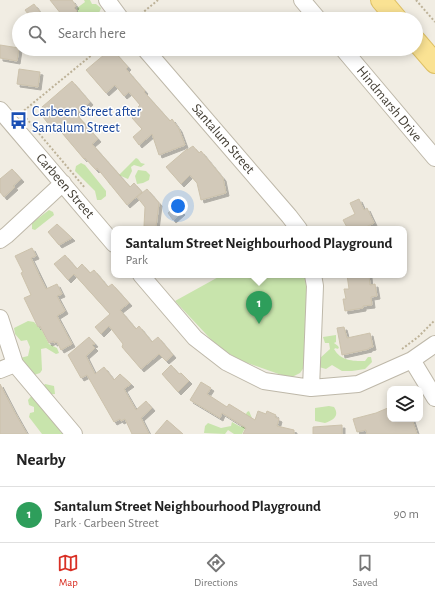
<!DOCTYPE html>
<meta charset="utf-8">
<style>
body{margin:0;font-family:"Alegreya Sans",sans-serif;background:#f2f2f2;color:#222}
.controls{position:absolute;right:12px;bottom:12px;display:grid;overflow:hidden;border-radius:8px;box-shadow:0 2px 10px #0003}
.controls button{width:36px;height:36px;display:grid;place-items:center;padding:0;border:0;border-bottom:1px solid #e0e0e0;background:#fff;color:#222;font:20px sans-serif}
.you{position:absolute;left:178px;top:206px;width:14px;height:14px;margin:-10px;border:3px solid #fff;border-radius:50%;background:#1a73e8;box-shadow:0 0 0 6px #1a73e833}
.badge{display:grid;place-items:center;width:26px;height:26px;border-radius:50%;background:#d93025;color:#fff;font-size:13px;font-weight:700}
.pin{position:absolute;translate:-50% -33px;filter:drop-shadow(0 1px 2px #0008)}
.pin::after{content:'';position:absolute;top:21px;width:14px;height:12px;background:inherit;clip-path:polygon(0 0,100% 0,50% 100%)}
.popup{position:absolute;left:111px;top:226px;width:296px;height:52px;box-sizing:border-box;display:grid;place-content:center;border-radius:8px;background:#fff;filter:drop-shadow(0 1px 3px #0005);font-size:13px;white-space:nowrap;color:#767676}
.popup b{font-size:15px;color:#222}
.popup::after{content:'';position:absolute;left:50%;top:100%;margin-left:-8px;border:8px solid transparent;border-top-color:#fff}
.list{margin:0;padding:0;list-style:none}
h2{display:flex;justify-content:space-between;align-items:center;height:52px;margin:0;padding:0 16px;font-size:17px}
h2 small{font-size:13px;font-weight:400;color:#767676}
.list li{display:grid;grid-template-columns:26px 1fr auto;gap:12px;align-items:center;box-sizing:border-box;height:56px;padding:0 16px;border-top:1px solid #e0e0e0}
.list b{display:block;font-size:15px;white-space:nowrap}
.list p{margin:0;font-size:13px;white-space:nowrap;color:#767676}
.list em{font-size:13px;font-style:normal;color:#767676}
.icon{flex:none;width:22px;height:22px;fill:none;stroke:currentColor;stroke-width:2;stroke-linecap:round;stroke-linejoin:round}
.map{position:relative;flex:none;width:435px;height:434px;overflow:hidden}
.search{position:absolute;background:#fff;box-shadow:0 2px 10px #0003;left:12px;right:12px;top:12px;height:44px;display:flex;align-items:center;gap:10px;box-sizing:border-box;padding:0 14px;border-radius:22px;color:#767676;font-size:15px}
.sheet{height:108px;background:#fff}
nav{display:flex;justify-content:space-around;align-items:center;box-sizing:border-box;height:56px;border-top:1px solid #e0e0e0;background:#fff;font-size:11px;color:#767676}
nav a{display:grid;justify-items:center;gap:2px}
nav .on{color:#d93025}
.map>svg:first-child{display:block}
.green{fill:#c8e4ac}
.building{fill:#d2c9b9;stroke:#ccc2ac;filter:url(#shadow)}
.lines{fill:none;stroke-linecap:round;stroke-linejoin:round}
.minor-casing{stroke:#beb8a9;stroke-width:18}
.major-casing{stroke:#dec064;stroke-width:22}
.path{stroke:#bdb298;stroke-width:2;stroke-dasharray:2 2;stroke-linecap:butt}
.minor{stroke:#fff;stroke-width:16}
.major{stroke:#fae293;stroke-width:20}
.labels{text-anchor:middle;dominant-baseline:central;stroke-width:3;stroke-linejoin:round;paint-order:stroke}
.street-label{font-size:14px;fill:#423d33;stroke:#fff}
.transit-label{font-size:14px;fill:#164399;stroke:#fff;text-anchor:start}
</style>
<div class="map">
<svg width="435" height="434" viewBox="0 0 435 434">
<defs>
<filter id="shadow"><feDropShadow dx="3" dy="3" stdDeviation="0" flood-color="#0004"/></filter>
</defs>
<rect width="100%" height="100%" fill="#f1ede3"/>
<path class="green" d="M84,0H90L92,4H96L101,8L99,13L105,19H84L76,14L78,11L77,8L85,2Z
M136,158L138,159L141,163L145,164L141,167L134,165L131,167L132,171L128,179L121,176L110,185L108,182L119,175Z
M81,163L85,165L106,191V196L101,200H97L95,191L75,171L76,166Z
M138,170L146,171L150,175L149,180L143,183L137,184L135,176Z
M49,210L53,212L54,215L35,230L32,229V223Z
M222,275H307L305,366L300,373L290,378L242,361L219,348L175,301Z
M28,321L34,322L43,332L49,344L57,348L59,353L56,354L46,348L41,349L42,370L40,373L34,375L20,358L28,356L30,347L27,340L21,341L15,334L14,328Z
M336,335V342L334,343L338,346L339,348L337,349L336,348L334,349C341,361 352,361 365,361L368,357H371L372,362L365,369L352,371H342L332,365L326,369L319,367V359L330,349L329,343H325L323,337Z
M45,384L54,386L55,394L43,395L61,433H67L68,434H42L29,417L30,413L34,412V407L29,405L28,400L33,394L36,395Z
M329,406L334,407C340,416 333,420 325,423L315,421V408Z
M249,411L252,418L251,420L248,422L242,434H234L228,430L225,434L204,433L205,426L208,423L221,428L231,426L232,422L241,427L242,426V422L247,412Z"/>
<path class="building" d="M50,0H72L76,6L74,8L77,11L68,19H65Z
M34,4L40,12L31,18L25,10Z
M0,45L19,48L17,61L0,58Z
M111,49H112L128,67L126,69L145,91L144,92L170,121L172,119L179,129L185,145L159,155L152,134L139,145L133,137L142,129L132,118L141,110L138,107L140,105L129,92L124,96L115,85L106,93L86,70Z
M19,69L40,72L38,87L17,84Z
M72,81L90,102L76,114L98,139L92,144L130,187L134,183L142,192L127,205L97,168L96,170L85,158L84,159L57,127L53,130L40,113L44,110L42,107Z
M193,146L199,153L201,151L223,178L226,193L201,200L197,183L190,175L181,184L166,167L187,149V150Z
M12,169L21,179L13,186L15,187L4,197L0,192V179Z
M147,189L159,203L156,227L144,226L145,207L137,197Z
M359,199L364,210L367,208L374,223L366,227L367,229H348L343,220L355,214L350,203Z
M176,206L182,212L173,220L168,213Z
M57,224L72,238L59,245L48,232Z
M32,248L36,256L31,258L46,289L57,284L62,294L57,296L65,311L57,316L72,344L61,350L57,342L54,343V341L49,343L40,326L38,327L24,298L31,295L21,273L23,272L15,256Z
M65,255L77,269L82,264L90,273L94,270L108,287L112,284L129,303L120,310L136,329L139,326L152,342L158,337L173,355L166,361L159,354L141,369L122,347L123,344L109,326L101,334L95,327L110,314L74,274L68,280L54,264Z
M347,275H369L370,285L375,284L377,296L371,297L372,305L363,306V308L345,311L343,299H346L344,289H349Z
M344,327L347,338L370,333L373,347L369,348V349L342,355L337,328Z
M89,337L95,344L92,345L95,348L86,356L95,374L104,367L114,380L120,374L131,384L124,389L136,410L146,401L152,408L141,418L149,434H132L125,419L121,421L120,419L114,422L87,375L81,378L68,355Z
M171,365L179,374L181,373L189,381L178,392L162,374Z
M201,382L211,388L207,394L227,407L229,404L255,420L258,411L266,414L267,411L276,415L275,417L279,419L277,426L294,430V434H243L246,428L222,413L220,418L190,400Z
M0,384L14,411L27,434H0Z
M390,407V419H412L417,434H367L366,430L357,432L353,419L376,413Z
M167,420L183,434H155Z
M342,425V434H313V427Z"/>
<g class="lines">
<defs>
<path id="minor" d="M107,0L121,19
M302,0L318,19
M145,49L289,216L299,229
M343,49L435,158
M0,110L114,244
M0,240L7,235L63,183
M141,275L195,338L226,362L264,381L311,388L358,384L412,360L435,344
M0,318L15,364L74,434
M412,360L435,398
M0,370L15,364
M311,388L315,286L313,275"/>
<path id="major" d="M381,0L397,19
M416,41L435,63"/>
</defs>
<use href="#minor" class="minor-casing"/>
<use href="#major" class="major-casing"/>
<path class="path" d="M416,0L435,22
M135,19L158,0
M21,112L85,188
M21,113L99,49
M402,349L418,337L435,320"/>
<use href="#minor" class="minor"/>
<use href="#major" class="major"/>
</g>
<defs>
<symbol id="bus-bare" viewBox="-9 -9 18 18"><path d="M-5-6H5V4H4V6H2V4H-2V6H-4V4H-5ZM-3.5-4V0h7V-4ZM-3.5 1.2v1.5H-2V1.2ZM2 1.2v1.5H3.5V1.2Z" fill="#1a4fb4" stroke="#fff" stroke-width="2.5" paint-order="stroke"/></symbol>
</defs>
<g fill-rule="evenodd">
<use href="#bus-bare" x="6" y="108" width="25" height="25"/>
</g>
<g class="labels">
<g class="street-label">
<text transform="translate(389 104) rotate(50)">Hindmarsh Drive</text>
<text transform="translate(223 139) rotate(49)">Santalum Street</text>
<text transform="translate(65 186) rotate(49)">Carbeen Street</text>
</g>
<g class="transit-label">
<text x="32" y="112">Carbeen Street after<tspan x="32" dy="16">Santalum Street</tspan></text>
</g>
</g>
</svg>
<div class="controls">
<button><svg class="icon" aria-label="layers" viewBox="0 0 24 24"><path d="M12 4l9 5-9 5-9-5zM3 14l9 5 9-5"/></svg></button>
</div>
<div class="you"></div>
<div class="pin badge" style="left:259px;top:324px;background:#2e9e5b">1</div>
<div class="popup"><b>Santalum Street Neighbourhood Playground</b>Park</div>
<div class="search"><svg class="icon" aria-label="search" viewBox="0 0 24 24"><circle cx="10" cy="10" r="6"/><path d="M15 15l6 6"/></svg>Search here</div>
</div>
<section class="sheet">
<h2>Nearby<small></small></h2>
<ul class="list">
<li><span class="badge" style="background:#2e9e5b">1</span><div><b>Santalum Street Neighbourhood Playground</b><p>Park · Carbeen Street</p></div><em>90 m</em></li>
</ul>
</section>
<nav>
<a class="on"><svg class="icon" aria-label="map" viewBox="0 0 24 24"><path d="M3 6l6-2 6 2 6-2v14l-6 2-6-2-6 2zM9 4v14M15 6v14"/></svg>Map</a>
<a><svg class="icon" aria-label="directions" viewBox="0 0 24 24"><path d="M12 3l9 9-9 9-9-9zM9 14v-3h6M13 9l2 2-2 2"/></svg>Directions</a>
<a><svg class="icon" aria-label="saved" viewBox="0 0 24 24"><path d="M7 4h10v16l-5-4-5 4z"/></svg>Saved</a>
</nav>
